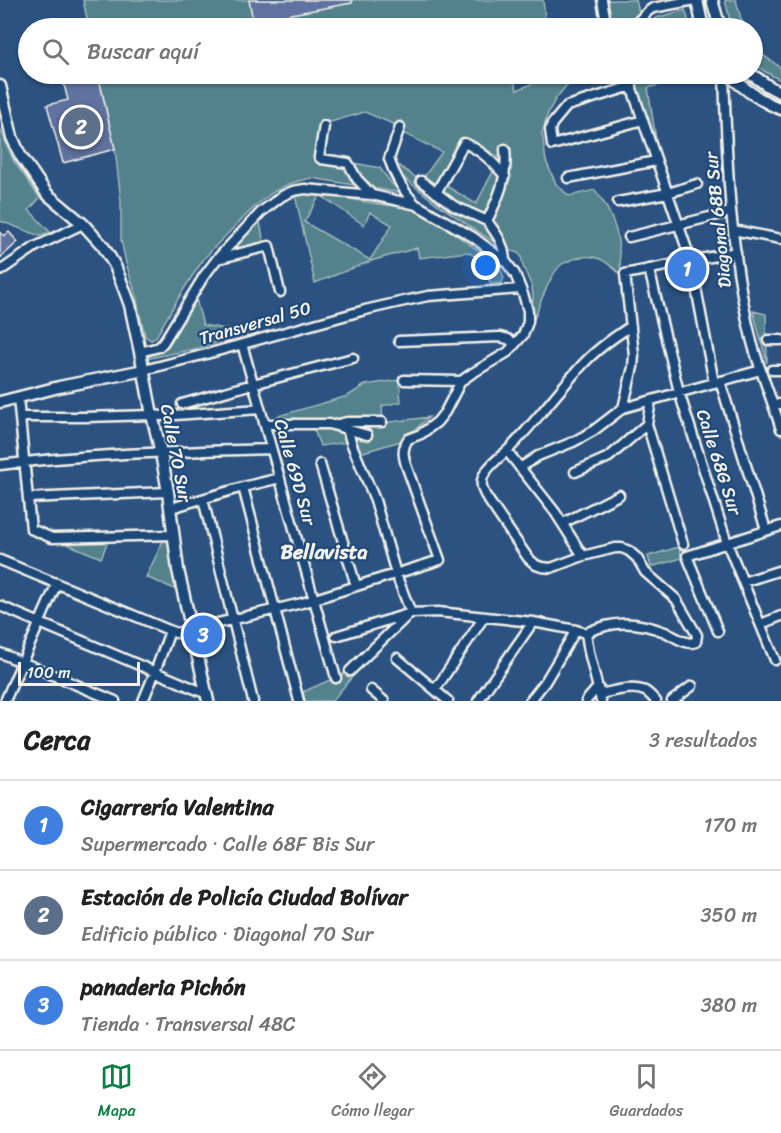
<!DOCTYPE html>
<html lang="es">
<meta charset="utf-8">
<style>
body{margin:0;font-family:Sriracha,sans-serif;background:#f6f6f6;color:#222}
.scale{position:absolute;left:18px;bottom:15px;width:122px;box-sizing:border-box;padding-left:6px;border:3px solid #f4f1e8;border-top:0;font-size:16px;line-height:21px;white-space:nowrap;color:#f4f1e8;-webkit-text-stroke:4px #1f4a7a;paint-order:stroke}
.you{position:absolute;left:486px;top:266px;width:21px;height:21px;margin:-15px;border:4px solid #fff;border-radius:50%;background:#1a73e8;box-shadow:0 0 0 9px #1a73e833}
.badge{display:grid;place-items:center;width:39px;height:39px;border-radius:50%;background:#0b8043;color:#fff;font-size:20px;font-weight:700}
.pin{position:absolute;translate:-50% -50%;border:3px solid #fff;box-shadow:0 2px 6px #0006}
.list{margin:0;padding:0;list-style:none}
h2{display:flex;justify-content:space-between;align-items:center;height:78px;margin:0;padding:0 24px;font-size:26px}
h2 small{font-size:20px;font-weight:400;color:#767676}
.list li{display:grid;grid-template-columns:39px 1fr auto;gap:18px;align-items:center;box-sizing:border-box;height:90px;padding:0 24px;border-top:2px solid #e0e0e0}
.list b{display:block;font-size:22px;white-space:nowrap}
.list p{margin:0;font-size:20px;white-space:nowrap;color:#767676}
.list em{font-size:20px;font-style:normal;color:#767676}
.icon{flex:none;width:33px;height:33px;fill:none;stroke:currentColor;stroke-width:2;stroke-linecap:round;stroke-linejoin:round}
.map{position:relative;flex:none;width:781px;height:701px;overflow:hidden}
.search{position:absolute;background:#fff;box-shadow:0 2px 4px #0004;left:18px;right:18px;top:18px;height:66px;display:flex;align-items:center;gap:15px;box-sizing:border-box;padding:0 21px;border-radius:33px;color:#767676;font-size:22px}
.sheet{height:348px;background:#fff}
nav{display:flex;justify-content:space-around;align-items:center;box-sizing:border-box;height:84px;border-top:2px solid #e0e0e0;background:#fff;font-size:16px;color:#767676}
nav a{display:grid;justify-items:center;gap:3px}
nav .on{color:#0b8043}
.map>svg:first-child{display:block}
.green{fill:#52818c;stroke:#a3b9ba;stroke-width:1.5;fill-rule:evenodd}
.building{fill:#6073a0;stroke:#f4f1e8;stroke-width:1.5}
.lines{fill:none;stroke-linecap:round;stroke-linejoin:round}
.minor-casing{stroke:#f4f1e8;stroke-width:13}
.tertiary-casing{stroke:#f4f1e8;stroke-width:15}
.minor{stroke:#1f4a7a;stroke-width:8}
.tertiary{stroke:#1f4a7a;stroke-width:10}
.labels{text-anchor:middle;dominant-baseline:central;stroke-width:4.5;stroke-linejoin:round;paint-order:stroke}
.street-label{font-size:18px;fill:#f4f1e8;stroke:#1f4a7a}
.neighbourhood-label{font-size:20px;font-weight:bold;fill:#f4f1e8;stroke:#1f4a7a}
</style>
<div class="map">
<svg width="781" height="701" viewBox="0 0 781 701">
<rect width="100%" height="100%" fill="#2b5281"/>
<filter id="ink" filterUnits="userSpaceOnUse"><feTurbulence type="fractalNoise" baseFrequency=".0167" numOctaves="2"/><feDisplacementMap in="SourceGraphic" scale="12" xChannelSelector="R" yChannelSelector="G"/><feConvolveMatrix kernelMatrix="1 2 1 2 8 2 1 2 1" color-interpolation-filters="sRGB"/></filter>
<g filter="url(#ink)">
<path class="green" d="M83,0H543L546,27L542,28H89Z
M605,0H636L640,17L610,24Z
M725,0H736L741,19L745,28H732Z
M685,10L691,28H642L656,18Z
M753,41L763,55L781,68V80C774,77 757,68 753,61C751,56 752,47 753,41Z
M98,74H512L517,90L556,74H571L573,78L556,98L548,113L542,133L546,161L556,184L569,196L595,190C618,220 619,239 621,275C606,260 593,251 571,260C571,260 563,264 562,264C549,274 537,312 531,328L533,297L532,287L523,266L521,256L518,253L506,249L491,240L437,204L404,178L398,171L395,163L421,181L442,152L399,131L400,127L365,112L320,125L316,156L380,168L391,183L402,193L312,178C276,184 261,200 236,225C226,236 213,247 204,259C186,284 171,310 156,337L151,340L145,336L135,292L126,263L121,240V201L115,149ZM468,138L500,158L476,204L443,184Z
M632,74H699L648,88L658,152Z
M0,128L13,160L40,198L29,210L50,232L40,236L0,221Z
M310,193H324L365,202L402,207L418,211L449,230L499,265L504,278L502,283L490,284L486,263L468,252L419,258L417,248L371,261L315,283L295,195ZM320,195L364,225L370,212L392,225L370,260L304,222Z
M260,222L264,243L232,250Z
M196,299L203,325L247,333L199,348L150,358L149,354L161,351L170,343Z
M753,311L766,314L767,363Z
M399,380L401,402L382,406L383,423L429,417L404,440L360,453L355,441L320,446L313,427L283,420L278,416L348,396L365,385Z
M170,538L175,589L146,577L164,539Z
M60,541H108L101,558Z
M679,547L682,558L651,567L648,556Z
M350,671L353,676L332,701H305L303,692Z"/>
<path class="building" d="M249,0H352V3L253,21Z
M77,74H98L115,149L63,163L47,105L68,100L62,77Z
M0,232L4,236L9,232L18,242L0,258Z"/>
<g class="lines">
<defs>
<path id="minor" d="M602,0L607,28
M629,28C639,24 643,13 653,8L695,0
M627,74L691,261L714,383
M724,74C727,164 730,254 752,342C760,371 772,400 781,429
M632,86L567,106L552,124L550,130L552,145L643,120
M324,126L319,157L321,159L348,163L357,179L372,195
M400,127L389,159C395,177 403,191 416,205
M505,149C508,176 499,197 487,221C497,234 504,244 505,261
M568,178L656,161
M421,181L454,206L487,221
M436,193L464,143C481,150 493,162 505,176
M618,202L668,193L697,184
M733,230L781,239
M629,237L730,212
M217,259L269,246L280,292
M649,269L679,392L727,543L775,660
M0,271L35,247L83,224
M768,340H781
M399,341L500,337L508,339L515,344
M242,344L336,678
M144,370L210,353L365,310L400,302L428,296L520,289
M772,370H781
M404,380L461,381
M720,381L766,530
M18,398L31,529L52,538L174,535
M651,401L647,424L683,544
M182,404L253,384L353,358
M779,404H781
M623,408L633,367L634,355L625,274L736,252
M20,417H85L152,415L161,416L260,409
M264,424H329L367,435
M335,425L347,422H382
M347,429L352,445L375,500L396,574L411,613
M507,451L555,512L583,556
M320,464L356,586
M0,465C90,453 181,452 271,449
M520,468L538,456L573,442L593,431L623,408L761,370
M575,472L609,457L647,424
M243,487L299,701
M28,498L168,492
M203,499L253,701
M171,508L243,487L280,478
M563,523L619,495
M0,560L176,633L302,603L440,560L406,465C403,455 402,448 408,439L421,434L437,422L445,412L461,381L471,374L508,352L523,335L528,322V311L524,297L515,274L506,262L473,237L417,205L372,195L305,189L293,191L282,196L261,212L217,259L204,276L163,343L159,347L140,352
M743,582L781,570
M0,606L207,694
M761,624L781,616
M718,631L687,556L781,526
M586,633L589,652L601,701
M336,636L411,613L438,612L533,622L576,630L586,633C614,620 636,621 665,632C674,636 687,646 696,642L697,635L676,599L645,572L637,558L629,551L622,548H615L583,556L551,568L542,567L536,565L528,558L487,498C483,492 480,484 483,477C487,466 503,455 511,447C537,420 559,390 584,363C598,348 614,337 631,326
M0,653L115,701
M397,658L448,701
M350,671L408,615
M371,690L384,701
M435,690L484,617
M599,694C612,692 632,685 645,691C649,693 653,698 656,701
M5,701L57,583
M143,701L155,672L170,631
M478,701L533,622
M530,701L545,682L576,630
M586,701L598,687
M672,701L692,686"/>
<path id="tertiary" d="M697,0L703,28
M712,0L720,28
M729,74C743,89 761,101 781,109
M751,74L768,86L781,93
M0,86L12,137L20,155L47,194L83,224L103,246L115,266L123,286L130,305L140,352L152,415L161,453L168,492L178,570L208,701
M0,402L59,387L144,370"/>
</defs>
<use href="#minor" class="minor-casing"/>
<use href="#tertiary" class="tertiary-casing"/>
<use href="#minor" class="minor"/>
<use href="#tertiary" class="tertiary"/>
</g>
</g>
<g class="labels">
<g class="street-label">
<text transform="translate(718 220) rotate(-96)">Diagonal 68B Sur</text>
<text transform="translate(255 323) rotate(-16)">Transversal 50</text>
<text transform="translate(176 453) rotate(79)">Calle 70 Sur</text>
<text transform="translate(719 462) rotate(72)">Calle 68G Sur</text>
<text transform="translate(295 472) rotate(74)">Calle 69D Sur</text>
</g>
<g class="neighbourhood-label">
<text x="324" y="552">Bellavista</text>
</g>
</g>
</svg>
<div class="scale">100 m</div>
<div class="you"></div>
<div class="pin badge" style="left:687px;top:269px;background:#3f7fe0">1</div>
<div class="pin badge" style="left:81px;top:127px;background:#5c6f8a">2</div>
<div class="pin badge" style="left:203px;top:635px;background:#3f7fe0">3</div>
<div class="search"><svg class="icon" aria-label="search" viewBox="0 0 24 24"><circle cx="10" cy="10" r="6"/><path d="M15 15l6 6"/></svg>Buscar aquí</div>
</div>
<section class="sheet">
<h2>Cerca<small>3 resultados</small></h2>
<ul class="list">
<li><span class="badge" style="background:#3f7fe0">1</span><div><b>Cigarrería Valentina</b><p>Supermercado · Calle 68F Bis Sur</p></div><em>170 m</em></li>
<li><span class="badge" style="background:#5c6f8a">2</span><div><b>Estación de Policía Ciudad Bolívar</b><p>Edificio público · Diagonal 70 Sur</p></div><em>350 m</em></li>
<li><span class="badge" style="background:#3f7fe0">3</span><div><b>panaderia Pichón</b><p>Tienda · Transversal 48C</p></div><em>380 m</em></li>
</ul>
</section>
<nav>
<a class="on"><svg class="icon" aria-label="map" viewBox="0 0 24 24"><path d="M3 6l6-2 6 2 6-2v14l-6 2-6-2-6 2zM9 4v14M15 6v14"/></svg>Mapa</a>
<a><svg class="icon" aria-label="directions" viewBox="0 0 24 24"><path d="M12 3l9 9-9 9-9-9zM9 14v-3h6M13 9l2 2-2 2"/></svg>Cómo llegar</a>
<a><svg class="icon" aria-label="saved" viewBox="0 0 24 24"><path d="M7 4h10v16l-5-4-5 4z"/></svg>Guardados</a>
</nav>
